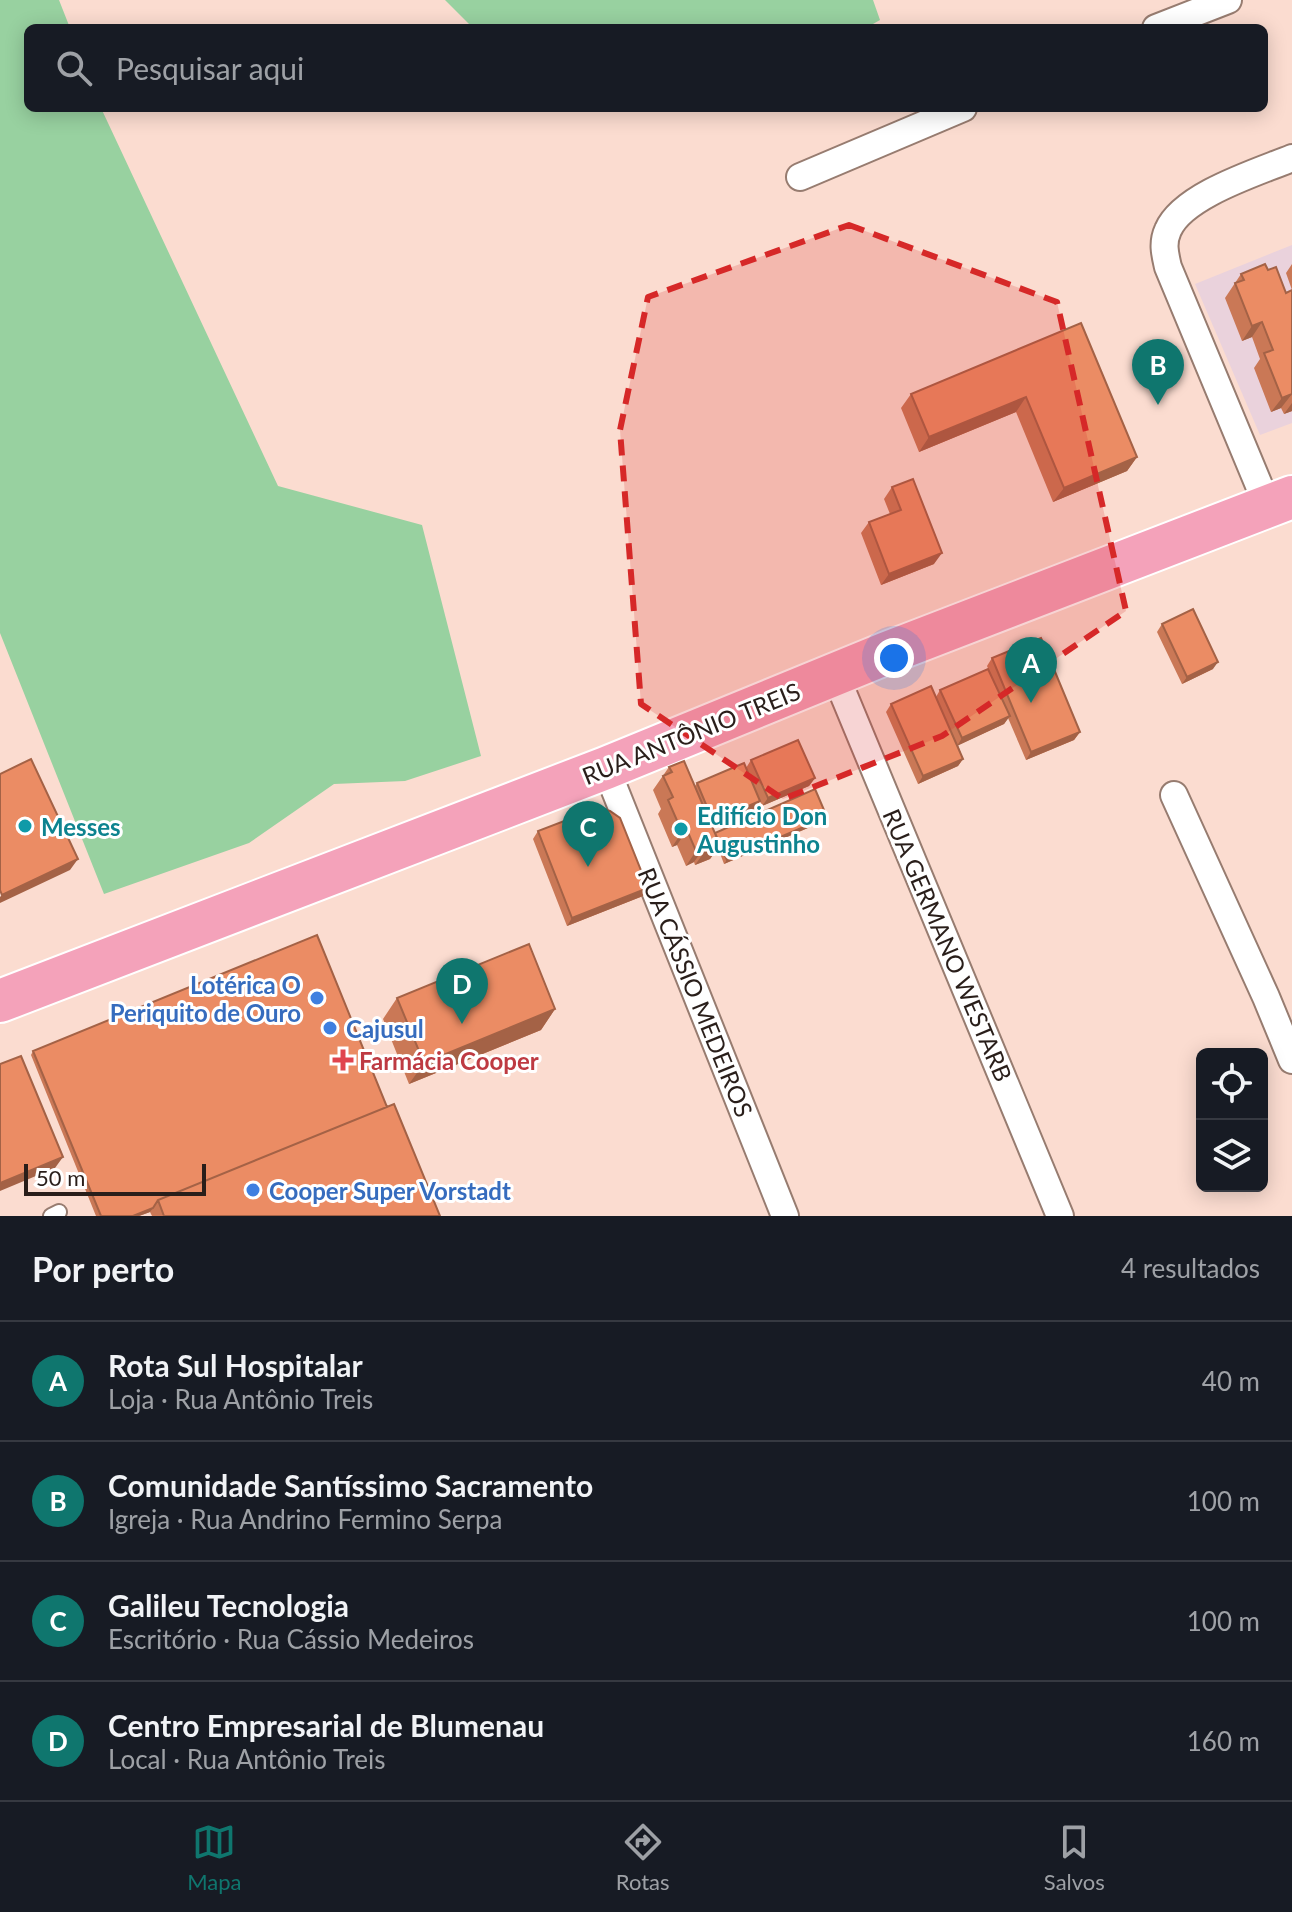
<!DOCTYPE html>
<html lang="pt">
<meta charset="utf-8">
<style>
body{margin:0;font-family:Lato,sans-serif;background:#242831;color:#f1f3f6}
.controls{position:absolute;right:24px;bottom:24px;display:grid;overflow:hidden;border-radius:12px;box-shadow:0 4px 20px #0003}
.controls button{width:72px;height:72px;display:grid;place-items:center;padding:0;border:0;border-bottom:2px solid #363941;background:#171b24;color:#f1f3f6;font:40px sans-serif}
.scale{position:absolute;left:24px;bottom:20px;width:182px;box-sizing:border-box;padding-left:8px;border:4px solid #291e1a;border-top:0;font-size:22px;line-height:28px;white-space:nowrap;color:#291e1a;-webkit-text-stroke:6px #fff;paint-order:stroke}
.you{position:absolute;left:894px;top:658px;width:28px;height:28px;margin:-20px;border:6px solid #fff;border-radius:50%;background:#1a73e8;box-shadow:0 0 0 12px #1a73e833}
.badge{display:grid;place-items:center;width:52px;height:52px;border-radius:50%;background:#0f766e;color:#fff;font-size:26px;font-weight:700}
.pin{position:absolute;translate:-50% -66px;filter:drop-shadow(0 2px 4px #0008)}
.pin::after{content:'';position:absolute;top:42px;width:28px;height:24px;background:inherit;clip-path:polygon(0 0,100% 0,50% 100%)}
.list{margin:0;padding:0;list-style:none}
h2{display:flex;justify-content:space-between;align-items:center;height:104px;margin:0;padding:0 32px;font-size:34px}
h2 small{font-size:26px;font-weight:400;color:#9ea1a6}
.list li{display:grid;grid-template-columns:52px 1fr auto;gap:24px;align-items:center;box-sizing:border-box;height:120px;padding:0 32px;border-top:2px solid #363941}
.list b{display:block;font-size:30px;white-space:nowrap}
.list p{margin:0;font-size:26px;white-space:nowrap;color:#9ea1a6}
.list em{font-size:26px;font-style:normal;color:#9ea1a6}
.icon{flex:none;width:44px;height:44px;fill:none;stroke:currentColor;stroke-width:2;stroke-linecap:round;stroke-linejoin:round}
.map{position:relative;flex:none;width:1292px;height:1216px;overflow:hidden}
.search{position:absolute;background:#171b24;box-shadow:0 4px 20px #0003;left:24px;right:24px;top:24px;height:88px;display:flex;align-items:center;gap:20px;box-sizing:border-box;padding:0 28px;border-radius:12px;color:#9ea1a6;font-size:30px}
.sheet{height:584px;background:#171b24}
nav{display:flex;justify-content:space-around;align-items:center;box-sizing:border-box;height:112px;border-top:2px solid #363941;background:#171b24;font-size:22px;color:#9ea1a6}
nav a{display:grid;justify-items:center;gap:4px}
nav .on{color:#0f766e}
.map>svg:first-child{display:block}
.education{fill:#ead2dc}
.green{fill:#98d1a0}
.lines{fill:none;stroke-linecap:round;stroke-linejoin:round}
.lane-casing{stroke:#977c70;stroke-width:18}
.street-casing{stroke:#977c70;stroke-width:30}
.primary-casing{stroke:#fff;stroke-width:46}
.lane{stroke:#fff;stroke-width:14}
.street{stroke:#fff;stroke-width:26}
.primary{stroke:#f4a2ba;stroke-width:42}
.wall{fill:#ca7856}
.shaded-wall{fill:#a46246}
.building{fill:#eb8c64;stroke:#a46246;stroke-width:2}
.marked{fill:#d62828;fill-opacity:0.2;stroke:#d62828;stroke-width:6;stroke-dasharray:16 10;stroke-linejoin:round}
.culture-dot{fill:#0f9aa8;stroke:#fff;stroke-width:3}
.shop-dot{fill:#3f7fe0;stroke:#fff;stroke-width:3}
.health-dot{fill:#e0444e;stroke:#fff;stroke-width:3}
.labels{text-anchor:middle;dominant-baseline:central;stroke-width:6;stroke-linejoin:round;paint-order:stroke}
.street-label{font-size:24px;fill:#291e1a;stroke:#fff}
.culture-label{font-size:24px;font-weight:bold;fill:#0d838f;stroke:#fff;text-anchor:start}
.shop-label{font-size:24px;font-weight:bold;fill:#366cbe;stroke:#fff;text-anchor:start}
.health-label{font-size:24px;font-weight:bold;fill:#be3a42;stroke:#fff;text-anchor:start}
</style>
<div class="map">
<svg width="1292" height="1216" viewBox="0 0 1292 1216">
<rect width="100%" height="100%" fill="#fbdcd0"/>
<path class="education" d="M1292,245V423L1260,435L1195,284Z"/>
<path class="green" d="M0,0H59L70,28H28V108H101L278,486L422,525L481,756L405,781L334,784L249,843L104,894L0,633Z
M445,0H873L880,20L866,28H473Z"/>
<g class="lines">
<defs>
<path id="lane" d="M51,1216L59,1212"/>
<path id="street" d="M1156,28L1228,0
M800,177L963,108
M1268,507L1168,267C1165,254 1162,243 1168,230C1183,195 1258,172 1292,158
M835,674L1060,1216
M606,768L785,1216
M1174,795L1266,997L1292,1060"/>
<path id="primary" d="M0,1001L606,768L887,653L1292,497"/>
</defs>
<use href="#lane" class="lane-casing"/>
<use href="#street" class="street-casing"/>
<use href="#primary" class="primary-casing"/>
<use href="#lane" class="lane"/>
<use href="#street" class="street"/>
<use href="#primary" class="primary"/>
</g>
<path class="wall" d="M1292,264V290L1286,273Z
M1268,270L1286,293L1292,290V411L1284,414L1281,408L1271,412L1254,368L1260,359L1252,337L1242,341L1225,298L1241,274Z
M1081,323L1137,457L1127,471L1053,502L1016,412L919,452L901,408L911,394Z
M892,487L934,564L881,585L861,533L869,522L890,514L884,499Z
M1162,624L1213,669L1182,684L1157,632Z
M992,658L1080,732L1074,740L1026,760L1008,718L1004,724L958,745L963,759L958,766L918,784L886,712L891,704L936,697L940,690L990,673L987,666Z
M751,760L815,778L809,786L762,806L746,768Z
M669,767L695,786L697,783L760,801L755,809L712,827L715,833L827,817L824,821L724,864L718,848L710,859L695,865L694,862L686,866L677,845L672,847L658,814L661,809L653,790Z
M538,831L648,888L643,896L567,926L533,839Z
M397,998L555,1009L541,1030L409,1084L383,1019Z
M33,1051L387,1107L440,1216H152L150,1212L139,1216H96L31,1055Z"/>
<path class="shaded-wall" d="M1262,322L1252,337L1242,341L1252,326Z
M1292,394L1281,408L1271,412L1282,398Z
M1026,397L1016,412L919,452L929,437Z
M1292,403V411L1284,414Z
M1137,457L1127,471L1053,502L1064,488Z
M942,553L934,564L881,585L889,574Z
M1218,662L1213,669L1182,684L1187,677Z
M1010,716L1004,724L957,746L962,738Z
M1080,732L1074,740L1026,760L1031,752Z
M963,759L958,766L918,784L923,776Z
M815,778L809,786L762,806L768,798Z
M760,801L755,809L708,829L713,821Z
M827,817L824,821L724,864L727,860Z
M687,830L677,845L672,847L682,832Z
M720,845L710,859L695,865L705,851Z
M704,848L694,862L686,866L696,851Z
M78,859L70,870L0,903V897L2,895Z
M648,888L643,896L567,926L572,918Z
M555,1009L541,1030L409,1084L424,1063Z
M63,1157L55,1168L0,1191V1183Z
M153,1208L150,1212L139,1216H133Z"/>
<path class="building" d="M1265,264L1268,270L1276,267L1286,293L1292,290V394L1282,398L1264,353L1273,350L1262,322L1252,326L1235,283L1244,280L1241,274Z
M1081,323L1137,457L1064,488L1026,397L929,437L911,394Z
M913,479L942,553L889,574L869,522L901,510L892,487Z
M1193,609L1218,662L1187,677L1162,624Z
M1041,638L1080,732L1031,752L992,658Z
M988,669L1010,716L962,738L940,690Z
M931,686L963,759L923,776L891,704Z
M798,740L815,778L768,798L751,760Z
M31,759L78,859L2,895L0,890V774Z
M684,761L720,845L705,851L704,848L696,851L687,830L682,832L668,800L673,797L663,776L672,772L669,767Z
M744,763L760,801L713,821L697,783Z
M815,789L827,817L727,860L715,833Z
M598,808L610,811L620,818L648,888L572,918L538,831Z
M317,935L387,1107L158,1200L153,1208L133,1216H101L33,1051Z
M529,944L555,1009L424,1063L397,998Z
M21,1056L63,1157L0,1183V1064Z
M394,1104L440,1216H164L158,1200Z"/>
<path class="marked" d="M849,225L1057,302L1126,611L942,736L783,799L641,704L620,430L648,297Z"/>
<g class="culture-dot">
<circle cx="25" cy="826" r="8"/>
<circle cx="681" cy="829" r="8"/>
</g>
<g class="shop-dot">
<circle cx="317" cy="998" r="8"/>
<circle cx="330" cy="1028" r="8"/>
<circle cx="253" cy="1190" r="8"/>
</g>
<path class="health-dot" d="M339 1048h8v8h8v8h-8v8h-8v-8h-8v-8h8z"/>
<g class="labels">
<g class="street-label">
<text transform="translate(691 733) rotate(-22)">RUA ANTÔNIO TREIS</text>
<text transform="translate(948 945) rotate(67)">RUA GERMANO WESTARB</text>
<text transform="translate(696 992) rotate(68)">RUA CÁSSIO MEDEIROS</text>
</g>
<g class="culture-label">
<text x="697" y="815">Edifício Don<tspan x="697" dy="28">Augustinho</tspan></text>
<text x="41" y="826">Messes</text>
</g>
<g class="shop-label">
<text x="301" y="984" text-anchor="end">Lotérica O<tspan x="301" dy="28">Periquito de Ouro</tspan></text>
<text x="346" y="1028">Cajusul</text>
<text x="269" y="1190">Cooper Super Vorstadt</text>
</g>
<g class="health-label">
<text x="359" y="1060">Farmácia Cooper</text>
</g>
</g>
</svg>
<div class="controls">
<button><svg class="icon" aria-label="locate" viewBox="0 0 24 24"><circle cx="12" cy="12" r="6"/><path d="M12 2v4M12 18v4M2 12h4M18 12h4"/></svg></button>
<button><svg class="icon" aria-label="layers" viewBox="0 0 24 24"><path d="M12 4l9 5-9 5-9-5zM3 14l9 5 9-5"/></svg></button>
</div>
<div class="scale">50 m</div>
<div class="you"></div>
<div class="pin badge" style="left:1031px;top:703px">A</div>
<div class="pin badge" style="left:1158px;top:405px">B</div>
<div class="pin badge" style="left:588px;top:867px">C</div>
<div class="pin badge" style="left:462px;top:1024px">D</div>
<div class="search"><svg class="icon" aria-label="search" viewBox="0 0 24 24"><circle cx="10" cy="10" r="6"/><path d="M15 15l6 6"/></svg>Pesquisar aqui</div>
</div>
<section class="sheet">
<h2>Por perto<small>4 resultados</small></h2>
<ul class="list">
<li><span class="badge">A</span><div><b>Rota Sul Hospitalar</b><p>Loja · Rua Antônio Treis</p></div><em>40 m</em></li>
<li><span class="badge">B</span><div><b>Comunidade Santíssimo Sacramento</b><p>Igreja · Rua Andrino Fermino Serpa</p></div><em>100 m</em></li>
<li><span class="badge">C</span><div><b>Galileu Tecnologia</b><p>Escritório · Rua Cássio Medeiros</p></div><em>100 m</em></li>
<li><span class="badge">D</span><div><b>Centro Empresarial de Blumenau</b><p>Local · Rua Antônio Treis</p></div><em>160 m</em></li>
</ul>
</section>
<nav>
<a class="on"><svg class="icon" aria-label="map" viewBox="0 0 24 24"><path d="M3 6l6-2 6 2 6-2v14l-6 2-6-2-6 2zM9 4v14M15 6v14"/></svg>Mapa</a>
<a><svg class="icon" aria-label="directions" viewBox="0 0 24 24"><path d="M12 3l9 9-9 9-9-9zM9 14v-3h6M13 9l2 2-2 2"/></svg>Rotas</a>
<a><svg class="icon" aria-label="saved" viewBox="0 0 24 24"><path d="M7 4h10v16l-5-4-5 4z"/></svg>Salvos</a>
</nav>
